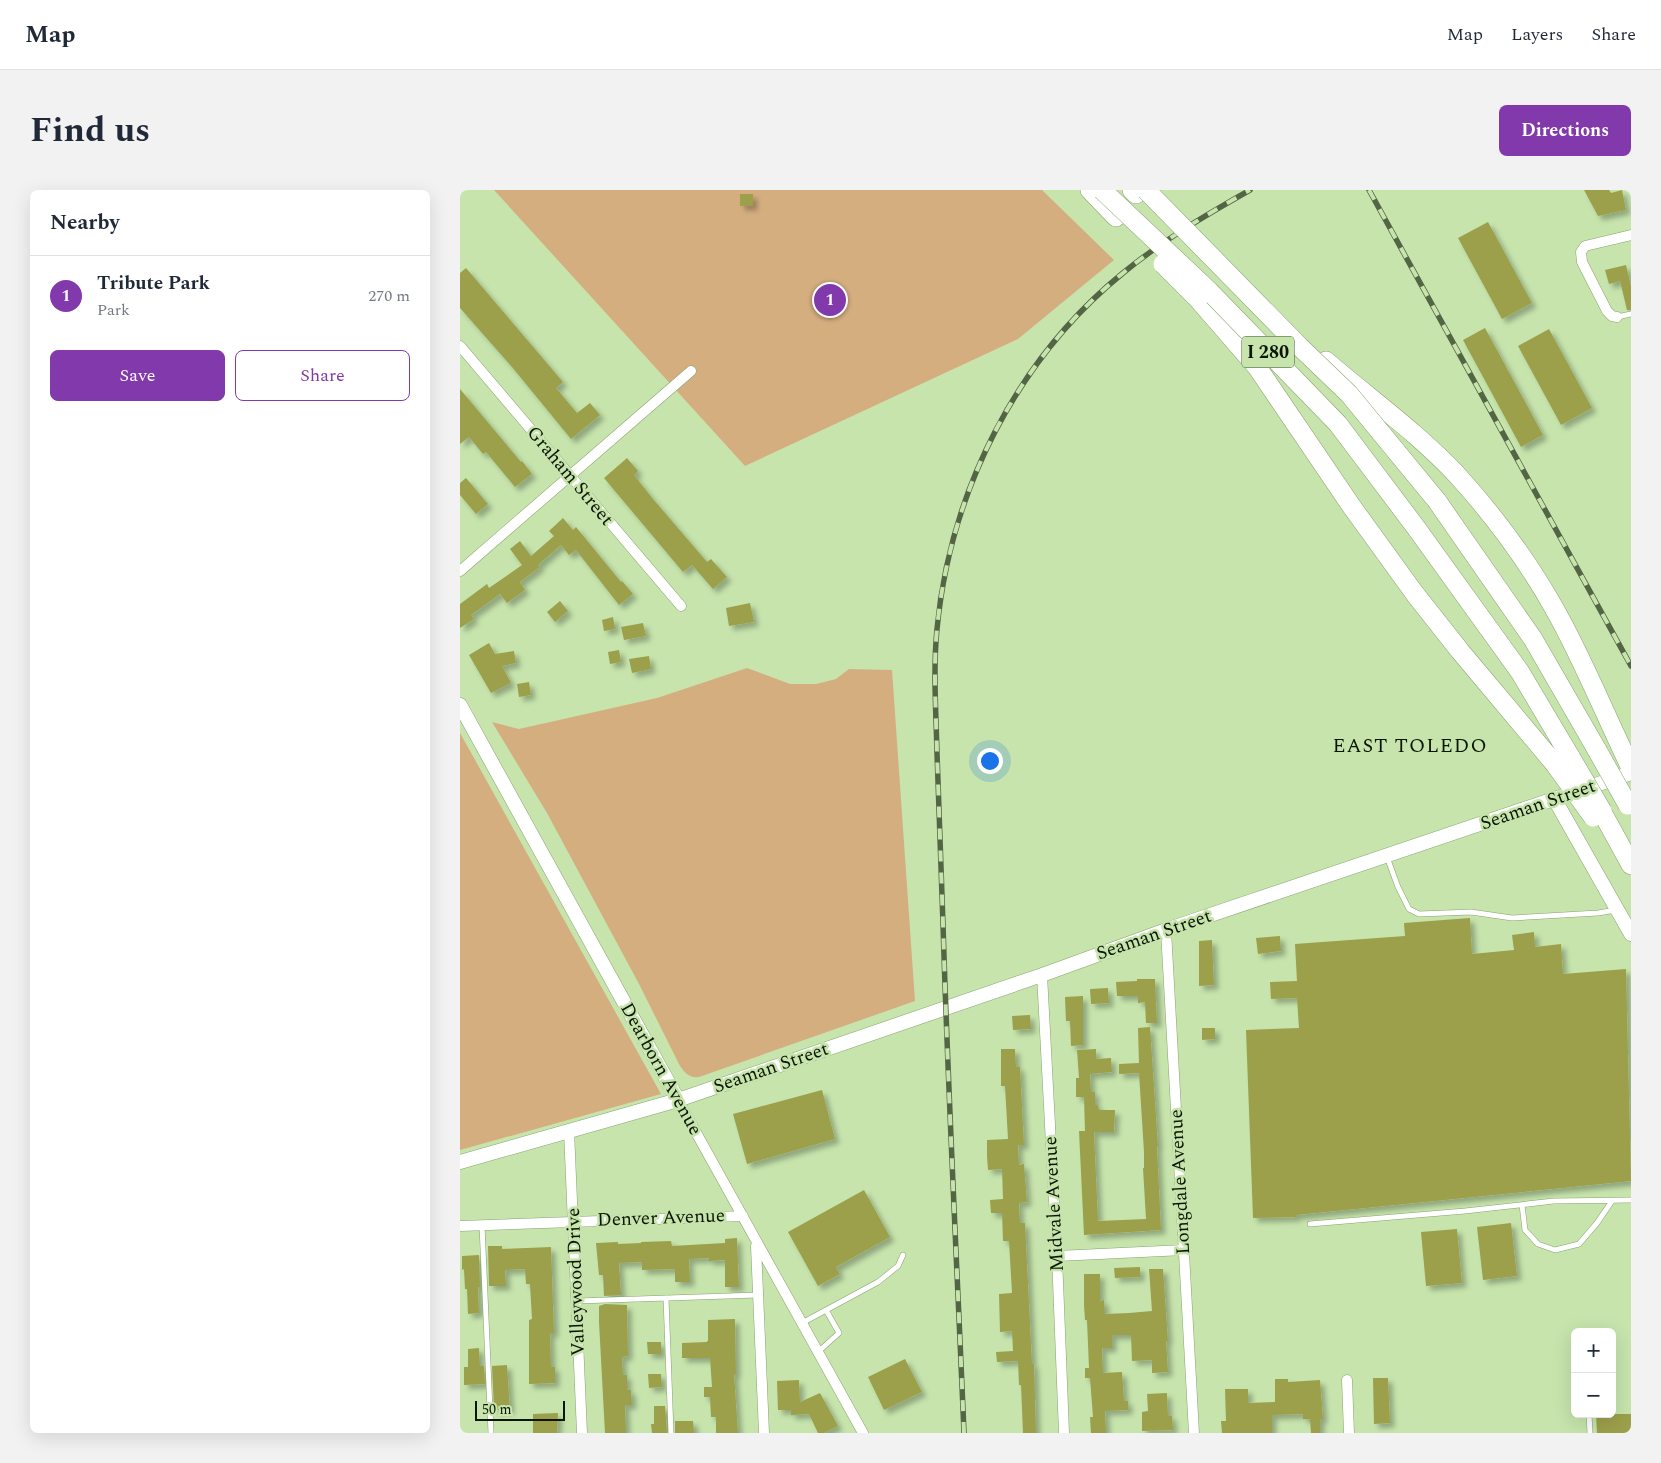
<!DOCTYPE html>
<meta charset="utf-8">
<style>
body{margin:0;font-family:Spectral,serif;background:#f2f2f3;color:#1f2937}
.controls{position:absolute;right:15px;bottom:15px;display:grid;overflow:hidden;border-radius:8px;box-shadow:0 5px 20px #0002}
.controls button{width:45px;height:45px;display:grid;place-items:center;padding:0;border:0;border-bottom:1px solid #e0e1e3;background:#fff;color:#1f2937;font:25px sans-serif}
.scale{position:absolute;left:15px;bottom:12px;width:90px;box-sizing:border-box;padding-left:5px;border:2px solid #0b1503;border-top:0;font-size:14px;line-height:18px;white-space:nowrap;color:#0b1503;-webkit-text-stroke:4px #c6e4ac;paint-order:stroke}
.you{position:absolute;left:529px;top:570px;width:18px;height:18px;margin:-12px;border:4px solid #fff;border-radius:50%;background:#1a73e8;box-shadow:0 0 0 8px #1a73e833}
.badge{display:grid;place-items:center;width:32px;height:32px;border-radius:50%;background:#8239ab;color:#fff;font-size:16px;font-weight:700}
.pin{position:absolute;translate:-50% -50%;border:2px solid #fff;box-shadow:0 1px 5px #0006}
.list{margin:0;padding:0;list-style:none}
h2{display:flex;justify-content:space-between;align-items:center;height:65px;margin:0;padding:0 20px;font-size:21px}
h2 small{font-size:16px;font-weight:400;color:#747a83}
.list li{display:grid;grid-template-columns:32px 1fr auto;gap:15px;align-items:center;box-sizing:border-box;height:80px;padding:0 20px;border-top:1px solid #e0e1e3}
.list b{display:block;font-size:19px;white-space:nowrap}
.list p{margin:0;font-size:16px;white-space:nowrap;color:#747a83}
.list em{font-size:16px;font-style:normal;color:#747a83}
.actions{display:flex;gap:10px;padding:15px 20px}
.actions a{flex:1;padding:11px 0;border:1px solid #8239ab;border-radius:8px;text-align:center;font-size:18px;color:#8239ab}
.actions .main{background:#8239ab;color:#fff}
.map{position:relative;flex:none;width:1171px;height:1243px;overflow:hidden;border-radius:8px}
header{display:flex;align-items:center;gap:30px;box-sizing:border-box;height:70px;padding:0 25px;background:#fff;border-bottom:1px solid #e0e1e3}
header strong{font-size:24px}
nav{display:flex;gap:28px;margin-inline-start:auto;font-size:18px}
.intro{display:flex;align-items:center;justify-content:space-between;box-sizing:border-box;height:120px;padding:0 30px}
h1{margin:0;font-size:35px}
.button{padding:12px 22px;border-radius:8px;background:#8239ab;color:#fff;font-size:18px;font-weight:700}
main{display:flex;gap:30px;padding:0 30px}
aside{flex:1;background:#fff;border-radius:8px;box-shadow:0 5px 20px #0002}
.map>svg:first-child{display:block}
.green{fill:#d5ae80}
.building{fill:#9ca04b;filter:url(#shadow)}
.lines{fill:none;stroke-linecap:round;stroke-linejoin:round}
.lane-casing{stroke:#87a46e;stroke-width:6}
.street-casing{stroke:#87a46e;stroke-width:11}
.secondary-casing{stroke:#87a46e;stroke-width:15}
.highway-casing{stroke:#87a46e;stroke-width:20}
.lane{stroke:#fff;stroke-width:5}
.street{stroke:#fff;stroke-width:10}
.secondary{stroke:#fff;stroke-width:14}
.highway{stroke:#fff;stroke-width:19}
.rail-casing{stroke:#536544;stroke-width:5.5}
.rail{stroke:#c6e4ac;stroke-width:4;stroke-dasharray:11;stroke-linecap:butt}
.highway-bridge-casing{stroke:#87a46e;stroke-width:20;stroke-linecap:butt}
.highway-bridge{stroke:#fff;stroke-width:19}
.labels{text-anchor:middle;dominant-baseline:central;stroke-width:5;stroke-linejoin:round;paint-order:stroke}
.shield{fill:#c6e4ac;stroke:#435336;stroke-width:1}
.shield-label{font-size:18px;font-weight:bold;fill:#0b1503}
.street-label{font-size:19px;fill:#0b1503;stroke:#c6e4ac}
.neighbourhood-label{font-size:20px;letter-spacing:1px;fill:#0b1503;stroke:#c6e4ac}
</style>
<header>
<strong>Map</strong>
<nav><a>Map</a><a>Layers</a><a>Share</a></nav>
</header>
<div class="intro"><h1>Find us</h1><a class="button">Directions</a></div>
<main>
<aside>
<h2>Nearby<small></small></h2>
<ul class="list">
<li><span class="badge">1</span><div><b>Tribute Park</b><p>Park</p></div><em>270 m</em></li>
</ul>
<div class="actions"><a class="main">Save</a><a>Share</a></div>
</aside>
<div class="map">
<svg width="1171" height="1243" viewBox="0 0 1171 1243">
<defs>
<filter id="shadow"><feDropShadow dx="4.5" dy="4.5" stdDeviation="2.5" flood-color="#0004"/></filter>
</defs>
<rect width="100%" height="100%" fill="#c6e4ac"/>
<path class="green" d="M34,0H582L654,70L558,149L285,276Z
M287,478L330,494H356L376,489L389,479L432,480L455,811L239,887C229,888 225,883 220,876L179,794L87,623L32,532L59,539L197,508Z
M0,543L201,904L0,960Z"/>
<path class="building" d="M1124,0H1149L1151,3L1162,0L1166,20L1138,26Z
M280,4H293V16H280Z
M1028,32L1072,113L1042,129L998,48Z
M1166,75L1171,96V120H1167L1160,91L1149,94L1145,80Z
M6,78L103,192L96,198L117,223L130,213L140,225L111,249L52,177L0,118V83Z
M1025,138L1083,245L1061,257L1003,150Z
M1089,139L1132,218L1101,235L1058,156Z
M0,199L61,272L62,271L72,284L55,297L26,262L23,264L9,247L0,254Z
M167,268L178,281L174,285L193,309L247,372L251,369L267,387L253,399L232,375L223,382L144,288Z
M6,288L28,314L16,324L0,305V293Z
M103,328L113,340L116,337L161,392L162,391L173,404L159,415L116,360L109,365L101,355L78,375L80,377L60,392L65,400L47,413L40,404L11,425L14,429L0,438V414L27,394L29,398L62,375L50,359L60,351L71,366L94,346L89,341Z
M100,411L108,421L95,432L87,422Z
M290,413L294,432L269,436L266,418Z
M153,427L155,439L144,441L142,430Z
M183,433L186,446L164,450L161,437Z
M29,453L35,464L54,461L56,473L42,476L51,493L31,503L9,465Z
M159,460L161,472L150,474L148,462Z
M189,466L191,479L172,483L169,469Z
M69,492L71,505L59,507L57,494Z
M1010,728L1012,764L1054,760L1052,745L1074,742L1075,757L1101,754L1103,784L1166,779L1171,991L836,1025V1027L793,1028L786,840L839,838L837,808L811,809L810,792L837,791L835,754L945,746L944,733Z
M820,746L821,761L798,764L796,748Z
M752,750L754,795L739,796V751Z
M677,789H695L697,833H686L685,812L678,813V806H657L656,792L677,791Z
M648,798L649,813L631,814L630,799Z
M623,806V855L611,856L610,831H606L605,807Z
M570,825L571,839L553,840L552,826Z
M690,837L698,956H697L701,1040L624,1045L619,941H625L624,907H616V888H619L617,860L636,859V869L651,868L652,882L630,884L631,902H635V915H638L639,920H655L654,942H634L638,1031L686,1029L683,978H684V962L679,883L659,884V874L679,873L678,838Z
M742,838H755V849L742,850Z
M541,859H555L556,877H560L564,955H558L559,975L564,974L567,1012L559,1013L560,1033H565L572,1174H574L576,1243H563L561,1195H559L558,1171L537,1172L536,1162L553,1161L552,1141L540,1142L539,1104L552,1103L549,1051H543L542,1023H531L530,1010L543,1009L542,979L528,980L527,966V950L548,949L545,896H541Z
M362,900L375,949L287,974L273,924Z
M404,1000L430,1047L376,1077L380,1084L358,1096L328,1042Z
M1051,1033L1057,1086L1023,1090L1017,1037Z
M997,1039L1002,1093L966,1096L961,1042Z
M277,1048L279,1097H265V1070L249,1071V1068L229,1069L230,1092H215V1079L182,1080V1072L159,1073L161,1105L144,1106L143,1085H139L136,1053L158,1052V1054L181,1053V1052L211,1051L212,1056L265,1053V1049Z
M28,1056H42V1059L91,1057L94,1143H90L91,1177H95V1193L69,1194V1130L72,1129L70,1094H66L65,1079L45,1080L46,1096H29Z
M19,1065L20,1097H18L19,1123L8,1124L7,1099H5L4,1079L2,1080V1066Z
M680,1077V1087L655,1088L654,1078Z
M689,1079H703L708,1151H706L708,1182L692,1183V1170L672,1171L671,1145H652V1158H642L643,1183L662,1182L664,1211H668V1220L645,1221L646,1243H631L630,1227H633L630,1188H625V1178H629L627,1130H625L624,1115V1084H640V1111L644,1110L645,1124L669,1123L692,1121Z
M145,1114L167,1115L168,1166L162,1167L163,1185H167V1200H171L172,1215H165L166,1243H145L139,1132V1116Z
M275,1129L276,1184H274L278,1243H256V1227H251L250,1207H244V1197H252L250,1168H222V1153L247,1152V1151H248V1130Z
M187,1152H201V1164H188Z
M19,1158L20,1176H24L25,1194L4,1195V1177H8V1159Z
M445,1169L462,1202L424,1220L408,1187Z
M47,1175L50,1220H34L32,1176Z
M188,1184H201L202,1197L189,1198Z
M913,1188H928L930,1233L914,1234Z
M815,1189H828V1192L860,1190L863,1229H860V1243H851L850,1229H843V1224L812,1225V1243H762L761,1231H766L765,1199H788V1213L815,1212Z
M339,1190L340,1212L360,1203L378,1236L364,1243H358L349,1224L331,1225V1220H318L317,1191Z
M707,1203L708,1226H712L713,1240L682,1241V1222L688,1221L687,1204Z
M194,1216H205L207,1243H192L191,1234H194Z
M98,1223L97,1243H73V1224Z
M1136,1224H1171V1243H1137Z
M215,1231H233L234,1243H215Z"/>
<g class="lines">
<defs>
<path id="lane" d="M1157,127L1171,124
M927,667L938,697L949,719L959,724L1011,722L1052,728L1138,723L1156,720
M1062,1015L1065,1040L1078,1054L1095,1060L1119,1054L1137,1033L1152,1011
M850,1034L1005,1021L1094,1011L1171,1010
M22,1035L31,1243
M206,1108L211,1243
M117,1111L298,1105
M342,1133L418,1092L438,1076L443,1065
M358,1162L379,1143L366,1120
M1129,1224L1130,1243"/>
<path id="street" d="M1157,127L1152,126L1147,121L1122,72L1121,62L1125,56L1171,45
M0,156L221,416
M0,381L231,181
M706,740L734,1243
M582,785L597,1066L604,1243
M218,910L403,1243
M109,941L122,1243
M0,1036L283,1026
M296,1056L304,1243
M597,1066L724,1060
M887,1190L889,1243"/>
<path id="secondary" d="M0,515L218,910
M1095,610L1171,744
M0,972L218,910L582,785L706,740L1171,583"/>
<path id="highway" d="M630,0L656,27
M672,0L676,4
M738,109L797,177L892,317L955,404L1000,461L1094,573
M866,171C910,209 958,243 998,286C1034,326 1067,370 1094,418C1123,469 1145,525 1171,578
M977,311L1073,449L1137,560
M957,339L1060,482L1111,568
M1143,624L1171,675"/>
</defs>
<use href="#lane" class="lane-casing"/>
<use href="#street" class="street-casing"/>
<use href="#secondary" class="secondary-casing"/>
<use href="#highway" class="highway-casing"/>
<use href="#lane" class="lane"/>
<use href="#street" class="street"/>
<use href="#secondary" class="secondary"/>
<use href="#highway" class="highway"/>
<defs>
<path id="rail" d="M909,0L1171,476
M504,1243C497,1074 488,904 483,734C481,677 479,620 477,563C476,521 473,480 477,439C490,302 556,170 663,83C703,50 746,25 790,0"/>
</defs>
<use href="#rail" class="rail-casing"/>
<use href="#rail" class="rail"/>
<defs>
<path id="highway-bridge" d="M642,0L749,101L878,234L957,339
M686,0L839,156L889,204L977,311
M703,74L738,109
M1137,560L1168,615
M1111,568L1142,621
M1094,573L1133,627"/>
</defs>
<use href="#highway-bridge" class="highway-bridge-casing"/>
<use href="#highway-bridge" class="highway-bridge"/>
</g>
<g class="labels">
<rect class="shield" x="782" y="146.5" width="52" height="31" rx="4"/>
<g class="shield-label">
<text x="808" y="162">I 280</text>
</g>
<g class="street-label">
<text transform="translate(110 286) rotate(50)">Graham Street</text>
<text transform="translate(1078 615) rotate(-19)">Seaman Street</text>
<text transform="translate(694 745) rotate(-19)">Seaman Street</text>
<text transform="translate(311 878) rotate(-19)">Seaman Street</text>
<text transform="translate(201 879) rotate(61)">Dearborn Avenue</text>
<text transform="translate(720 992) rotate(-93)">Longdale Avenue</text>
<text transform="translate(594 1014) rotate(-93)">Midvale Avenue</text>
<text transform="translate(201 1028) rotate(-2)">Denver Avenue</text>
<text transform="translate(116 1092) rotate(-92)">Valleywood Drive</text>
</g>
<g class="neighbourhood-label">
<text x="950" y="556">EAST TOLEDO</text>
</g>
</g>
</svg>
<div class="controls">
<button>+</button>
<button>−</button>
</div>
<div class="scale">50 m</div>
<div class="you"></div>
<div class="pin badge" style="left:370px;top:110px">1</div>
</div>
</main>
